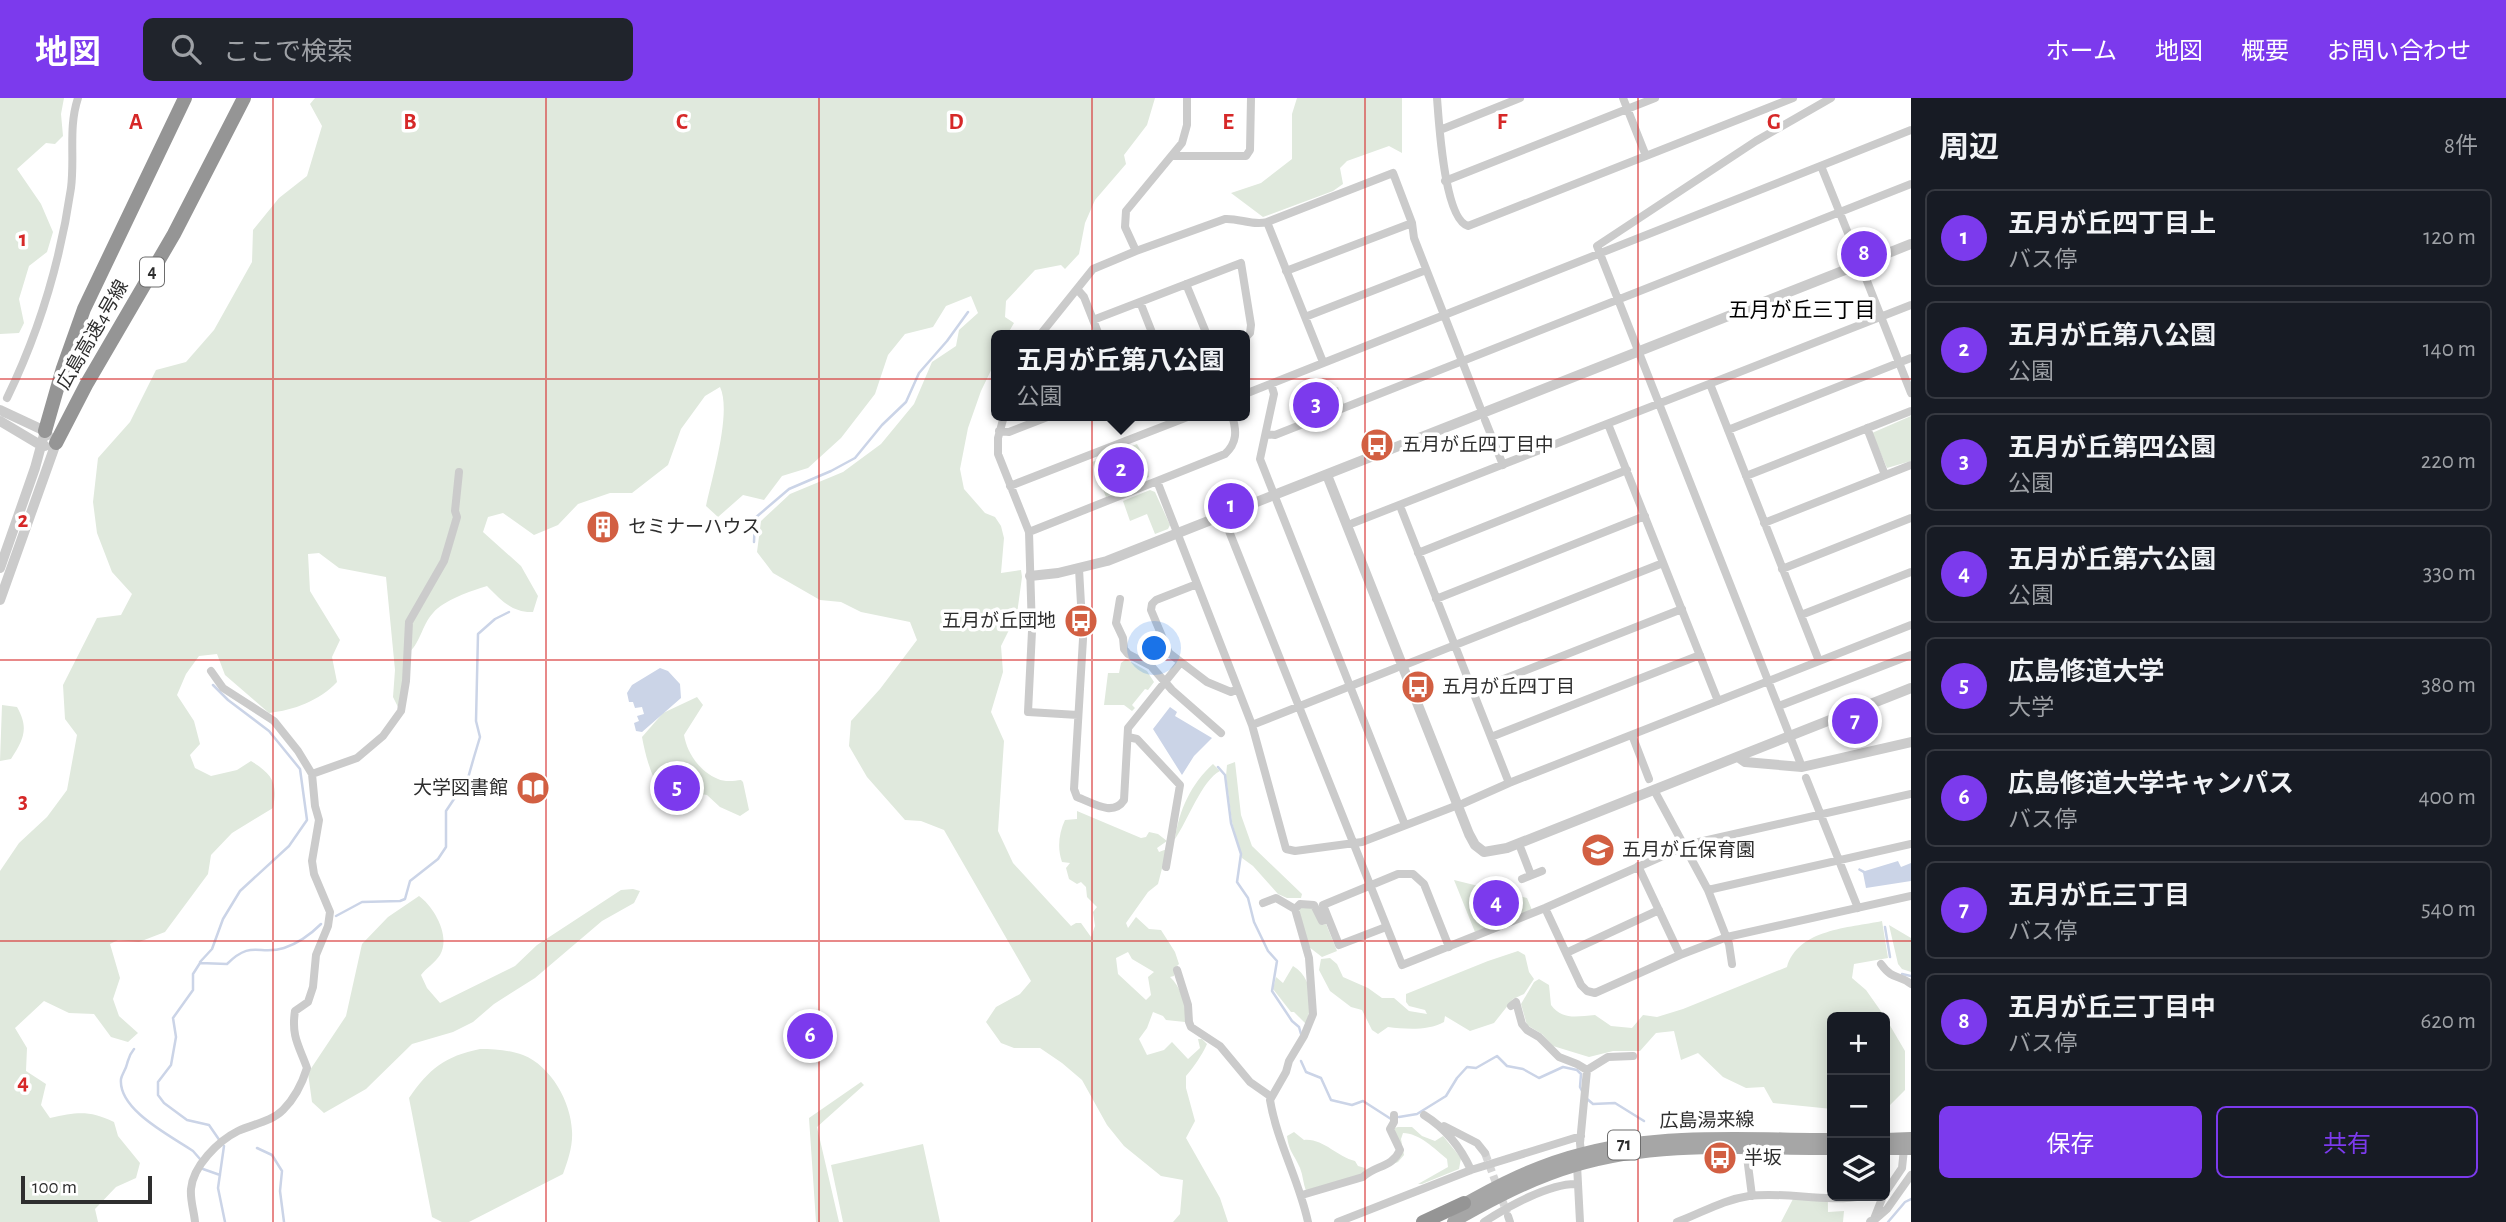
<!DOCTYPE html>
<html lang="ja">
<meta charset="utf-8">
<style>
body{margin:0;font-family:"Alegreya Sans","Noto Sans JP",sans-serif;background:#20242c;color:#f1f3f6}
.controls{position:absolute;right:21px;bottom:21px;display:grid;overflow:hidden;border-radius:10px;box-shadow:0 4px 18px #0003}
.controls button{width:63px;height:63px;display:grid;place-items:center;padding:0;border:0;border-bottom:2px solid #363941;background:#171b24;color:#f1f3f6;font:35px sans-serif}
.scale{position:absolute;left:21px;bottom:18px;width:131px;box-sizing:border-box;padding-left:7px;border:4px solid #2e2e2e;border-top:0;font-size:19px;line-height:24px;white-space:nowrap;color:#2e2e2e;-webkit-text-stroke:5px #fff;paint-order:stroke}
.you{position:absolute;left:1155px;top:551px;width:24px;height:24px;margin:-18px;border:5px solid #fff;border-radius:50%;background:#1a73e8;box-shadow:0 0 0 10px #1a73e833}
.badge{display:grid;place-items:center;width:46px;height:46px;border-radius:50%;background:#7c3aed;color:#fff;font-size:23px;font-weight:700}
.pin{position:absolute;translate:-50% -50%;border:4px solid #fff;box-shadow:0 2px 7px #0006}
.popup{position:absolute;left:991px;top:232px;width:259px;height:91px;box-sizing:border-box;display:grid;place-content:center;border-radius:10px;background:#171b24;filter:drop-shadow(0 2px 5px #0005);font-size:23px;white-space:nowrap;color:#9ea1a6}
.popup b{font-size:26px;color:#f1f3f6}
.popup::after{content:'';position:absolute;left:50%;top:100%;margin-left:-14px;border:14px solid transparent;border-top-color:#171b24}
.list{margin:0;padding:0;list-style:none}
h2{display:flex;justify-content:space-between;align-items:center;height:91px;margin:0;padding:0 28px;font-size:30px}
h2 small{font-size:23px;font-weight:400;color:#9ea1a6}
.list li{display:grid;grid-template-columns:46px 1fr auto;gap:21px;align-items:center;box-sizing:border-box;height:98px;margin:0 14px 14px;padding:0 14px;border:2px solid #363941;border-radius:10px}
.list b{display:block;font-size:26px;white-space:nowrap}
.list p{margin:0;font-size:23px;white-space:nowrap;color:#9ea1a6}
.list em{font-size:23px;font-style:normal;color:#9ea1a6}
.actions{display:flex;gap:14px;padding:21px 28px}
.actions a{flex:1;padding:16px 0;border:2px solid #7c3aed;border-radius:10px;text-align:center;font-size:24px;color:#7c3aed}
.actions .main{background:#7c3aed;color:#fff}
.icon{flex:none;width:38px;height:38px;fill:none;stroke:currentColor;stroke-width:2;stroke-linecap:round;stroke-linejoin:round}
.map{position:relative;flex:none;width:1911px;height:1124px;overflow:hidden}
header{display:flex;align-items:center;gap:42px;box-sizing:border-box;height:98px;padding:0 35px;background:#7c3aed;color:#fff}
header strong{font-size:33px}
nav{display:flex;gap:38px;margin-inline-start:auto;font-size:24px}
.search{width:490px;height:63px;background:#20242c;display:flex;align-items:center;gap:18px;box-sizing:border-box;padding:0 24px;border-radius:10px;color:#9ea1a6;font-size:26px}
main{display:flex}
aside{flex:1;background:#171b24}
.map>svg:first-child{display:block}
.green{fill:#e0e9dd;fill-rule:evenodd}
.water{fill:#cbd4e7}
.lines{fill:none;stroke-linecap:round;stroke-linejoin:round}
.stream{stroke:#cbd4e7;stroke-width:2.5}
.minor-tunnel{stroke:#d5d5d5;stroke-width:8;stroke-dasharray:8 4;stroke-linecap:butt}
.minor{stroke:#cbcbcb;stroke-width:8}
.tertiary{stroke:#cbcbcb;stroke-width:10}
.primary{stroke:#a6a6a6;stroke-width:12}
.motorway{stroke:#959595;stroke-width:14}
.grid{fill:none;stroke:#d62828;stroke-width:2;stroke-opacity:0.55}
.labels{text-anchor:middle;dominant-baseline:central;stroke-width:7;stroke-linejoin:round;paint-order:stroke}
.shield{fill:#fff;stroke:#6d6d6d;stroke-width:2}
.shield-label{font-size:18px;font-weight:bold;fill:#2e2e2e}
.street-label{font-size:19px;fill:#2e2e2e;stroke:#fff}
.poi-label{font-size:19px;fill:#2e2e2e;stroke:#fff;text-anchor:start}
.neighbourhood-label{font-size:21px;fill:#000;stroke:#fff}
.grid-label{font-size:23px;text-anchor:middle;font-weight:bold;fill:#d62828;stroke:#fff;stroke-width:7;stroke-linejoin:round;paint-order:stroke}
</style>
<header>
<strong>地図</strong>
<div class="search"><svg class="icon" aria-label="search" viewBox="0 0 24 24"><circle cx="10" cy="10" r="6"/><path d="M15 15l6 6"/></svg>ここで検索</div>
<nav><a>ホーム</a><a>地図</a><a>概要</a><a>お問い合わせ</a></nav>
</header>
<main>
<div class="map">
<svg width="1911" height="1124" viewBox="0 0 1911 1124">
<rect width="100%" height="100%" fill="#fff"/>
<path class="green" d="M0,0H64L61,16L63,38L55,46L46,45L17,71L41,106L53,134L47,154L29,168L19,201L24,225L19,235L0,236Z
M315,0H1155L1147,27L1124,57L1126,66L1095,102L1085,125L1079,156L1065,171L1061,167L1035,172L1006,203L1005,219L1014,225L1007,237H997V260L981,293L968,330L960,371L964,391L985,415L995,419L1001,428L1004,440L1001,475L1021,472L1022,479L1017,516L1001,548L1003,574L991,614L1004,643L998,733L1013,765L1071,828L1076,825H1081L1091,839L1095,828L1093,814L1097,809L1087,799L1086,789L1081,784L1077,786L1069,781L1066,770L1070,765L1062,764C1057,750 1059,735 1065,722L1077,721V713L1141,740L1146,739L1149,734L1158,736L1167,743L1157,750L1159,754L1167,751L1158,786L1148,794L1126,825L1128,830L1136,819L1149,831L1161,832L1175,854L1179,866L1174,871V878L1170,879C1181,889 1187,908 1185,924L1166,922L1163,918L1153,914L1147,930L1139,941L1147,957L1164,952L1172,944L1188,961L1200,950L1198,941H1202L1207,946C1202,957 1194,969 1186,978V990L1195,1023L1186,1040L1220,1100L1228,1124H1173L1180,1116L1183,1082L1161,1078L1124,1048L1107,1027L1082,982L1062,965L1040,950H1014L1001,945L986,924L996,909L1020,896L1031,883L944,732L921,723L905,722L867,679L849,648L851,623L880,591L917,542L910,524L861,514L841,504L820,502L773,475L757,454L761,423L790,396L843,374L881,346L914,306L932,264L956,248L959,232L978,215L971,198L946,208L933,229L905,236L888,257L875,296L841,340L808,370L782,378L764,402L743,397L718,419L706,408C712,379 732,314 720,289L705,298L681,331L668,367L632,395H610L578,406L558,427L534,437L503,415L488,419L483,434L521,468L538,498L533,514C512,515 501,502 487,488C471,493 444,502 433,515C421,528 421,546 406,557V575L398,609L393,599L395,572L386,479L339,470L319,455L308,456L310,493L340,542L332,559L337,584C319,603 294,612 269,615L225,577L217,556L199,558L186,576L177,597L194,623L200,646L190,657L195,670L211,678L237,672L251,663C272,676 278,684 273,710L232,735L211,757L208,776L165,834L139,844L118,842L110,846L120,880L113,901L119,918L138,935L128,944L111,939L94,916L69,915L44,903L15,930L27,950L26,973L46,986L41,1007L50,1020C77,1014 89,1012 114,1024L118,1038L140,1065L136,1080L116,1089L95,1111L98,1124H0V773L19,745L47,719L67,692L77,637L65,621L63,587L97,520L121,517L132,496L112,474L97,435L93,404L98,360L130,324L156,272L186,264L214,232L252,164L253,132L279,100L307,78L322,28L310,6ZM1128,854L1132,861L1154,874L1148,879L1151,897L1146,902L1118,876L1116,860Z
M1297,0H1402V55L1389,48L1347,63L1340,70L1343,86L1333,93L1263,119L1231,95L1261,85L1292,61V16Z
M1338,289L1344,306L1298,324L1291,302L1307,295L1312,299Z
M1911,318V363L1887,370L1872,335Z
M1137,346L1147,365L1149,379L1106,399L1092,364Z
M1150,392L1155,394L1170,427L1168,431L1155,436L1147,416L1130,423L1123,403Z
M1126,561L1147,573L1154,584L1148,592L1145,591L1132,607L1135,610L1132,613L1124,607H1104L1108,575H1119L1121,565Z
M697,599L703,607L684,637C687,655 700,674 718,681C724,684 734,683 741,682L743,684L749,712L740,718L720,709L707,697L691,694L663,698C652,680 646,661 642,639L663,615Z
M2,607L17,609C29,630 24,641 11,661L0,663Z
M1235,664L1241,717L1252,748L1302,796L1301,800H1287L1278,796L1253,768L1242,760L1232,724L1226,678L1227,667Z
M1213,666L1220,673C1202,682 1187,724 1175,741C1179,712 1191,686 1213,666Z
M1454,782L1527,800L1532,812L1475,834Z
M633,791L640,793L634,805L602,823L535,880L494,906L473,924L453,934L412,946L366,991L324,1015L312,1004L308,975L346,918L362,846L388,819L419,798C434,809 451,838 440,857C435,865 426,870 421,877L427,890L440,905L515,868L537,847L621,792Z
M1301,809H1311L1321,827L1326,826L1337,853L1322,859L1309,849L1299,813Z
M1882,823L1888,860L1854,866L1852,880L1866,892L1885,919H1832V1011L1773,1005L1764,989L1746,990L1723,979L1698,955L1681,962L1674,933L1656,935L1640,953H1613L1589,959L1553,948L1542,936L1527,927L1521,906L1534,884L1539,881L1549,887L1551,907C1563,923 1578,918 1595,917L1611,928L1632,930L1643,917L1657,919L1683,911L1787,869C1798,831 1849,830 1882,823Z
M1889,827L1911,840V874L1902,871L1898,866Z
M1518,853L1525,857L1529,874L1534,881L1524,896L1513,901L1494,925L1470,933L1445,918L1444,924C1428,933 1405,931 1388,929L1378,936L1372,932L1362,912L1351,909L1330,893L1319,872L1321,861L1330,860L1337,866L1343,879L1368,890L1382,900H1394L1409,913L1427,916L1425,912L1409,908L1406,904V896L1488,863Z
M1293,868C1313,880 1313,905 1306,926L1294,914H1291L1273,891L1276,879L1283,885Z
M1885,919L1905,953V992L1890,1007L1887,1021L1885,1022Z
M480,951C494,951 510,952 523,957C551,968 571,1004 572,1033C573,1048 568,1062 563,1076L469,1124H442L432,1119L409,1000C429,971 445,958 480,951Z
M861,984L864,987L817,1029L839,1124H816L809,1020Z
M1398,1029H1412L1422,1038L1435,1043L1443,1038L1461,1060L1459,1071L1422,1086H1418L1448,1069L1447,1061C1435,1051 1419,1035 1403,1035L1401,1041L1404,1057L1398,1064L1391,1067L1401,1057L1394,1030Z
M1294,1034L1304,1042C1323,1040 1337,1059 1355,1063L1358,1068L1365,1070L1366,1073L1361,1078L1306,1093C1303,1085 1303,1077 1300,1070C1294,1056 1289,1054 1287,1038Z
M923,1046L940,1124H843L831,1067Z
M1793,1101H1828V1114L1844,1113L1843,1124H1781Z"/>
<path class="water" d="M660,570L668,573L680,586L681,600L642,634L636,633L634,625L639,623L637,618L644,616L642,609L635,610L633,604H629L627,595L632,587Z
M1170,609L1177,614L1175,618L1212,640L1194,658L1182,677L1153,631Z
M1898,763L1901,769L1911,765V783L1866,790L1863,775L1858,772L1859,770L1865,773Z"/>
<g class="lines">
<path class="stream" d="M754,444L755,420L789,391L831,373L855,360L882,327L906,304L919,275L947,243L968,214
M1218,669L1225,677L1231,725L1241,756L1237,784L1248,800L1254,824L1268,853L1277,863L1272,893L1292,923L1299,929L1301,936
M336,818L362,804L400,803L405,801L410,783L438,761L446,749V713L468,680L474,659L480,639L476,623L478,536L495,521L509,514
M1885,829L1890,859
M200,864L212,851L223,821L240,793L289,748L307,722L300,671L269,633L228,602L213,587
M1902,876L1911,878
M134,951C129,957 129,959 127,966C126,971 122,976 121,981C118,1012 171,1038 193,1053L200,1061
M1301,963L1306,974L1321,980L1331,1002L1352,1007L1363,1003L1391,1021
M1586,1000L1593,1006L1615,1005L1644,1023
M1399,1019L1417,1016L1446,998L1457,980L1467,969L1476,970L1497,958L1507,968L1523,971L1539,980L1563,969L1577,972L1581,976L1580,989L1583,995
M220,1043L209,1027L187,1022L164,1005L158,997V984L171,967L176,939L173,920L193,892V876L200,865L227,866C252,841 259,858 284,850C299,845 310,837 321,826
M224,1048L218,1090L225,1124
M257,1050L272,1057L282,1073L280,1093L284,1124
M203,1071L220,1077
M1888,1124L1905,1104L1911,1101"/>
<path class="minor-tunnel" d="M1485,1055L1507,1115"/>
<path class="minor" d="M1187,0V27L1182,45L1126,113L1125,129L1136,153L1225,121C1239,120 1253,128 1267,124L1393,75L1412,125
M1437,0C1439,24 1444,121 1468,128L1793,0
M1623,0L1646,58
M1440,32L1520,0
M1172,58H1246L1250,52L1251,0
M1821,68L1858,160
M1445,83L1655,0
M1267,124L1323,264
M1286,173L1412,125L1414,140L1480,309
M1863,173L1911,295
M1186,186L1207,237
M1077,191L1084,199L1099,237
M1140,204L1153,237
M1305,219L1426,172
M1093,222L1241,165L1251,227L1250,235L1245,240
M1040,237L1093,171L1136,153
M1271,286L1274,296L1260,361L1405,727
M1710,286L1819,563
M1245,296L1911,32
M7,300C40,232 60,166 71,90C75,59 68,30 78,0
M1004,318L998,340V356L1029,434L1032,533L1028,614L1078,617
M1485,322L1503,367
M1608,326L1718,603
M1867,330L1885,377
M1728,332L1911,260
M999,333L1009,334L1050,318
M1266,336L1275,337L1911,86
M1746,378L1911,313
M1157,383L1252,627L1286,751L1295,753L1362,744L1458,707
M1010,388L1190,318
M1400,408L1509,685
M1223,418L1402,867L1545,810L1690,746L1911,696
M1353,425L1911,207
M1764,425L1911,367
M1029,434L1225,356C1237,345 1237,333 1232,318
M1418,455L1627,372
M1079,471L1083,541L1074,691L1077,699C1093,705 1113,719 1124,702L1128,630L1181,564
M1782,471L1911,420
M1197,486L1156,502L1152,506L1151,512L1169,555L1207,584L1231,594L1238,591
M1120,501L1116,525L1123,540L1124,551L1128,556L1151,568L1172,592L1221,635
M1436,501L1645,418
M1801,517L1911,474
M1402,568L1663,465
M211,573L223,590L274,623L298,653L312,676
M1473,593L1682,511
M1779,608L1911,557
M1252,627L1396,570
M1632,637L1649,681
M1128,639L1137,641L1180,687L1166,769
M1491,639L1700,557
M1802,669L1597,148L1756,43L1831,0
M1806,680L1858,810
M1654,692L1708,792L1729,846L1732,866
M1464,705L1509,685L1911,527
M1519,746L1531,777
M1638,768L1680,857
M1522,781L1542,773
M1708,792L1911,746
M1263,805L1276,800L1295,811
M1545,810L1581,887L1587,893L1595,895L1680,857L1727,839L1911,798
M1386,829L1339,847L1323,807L1398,776H1413L1424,786L1449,849
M1566,855L1659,812
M1881,866C1893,883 1899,876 1911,886
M1177,872L1188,907L1189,924L1191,929L1220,948L1250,984L1270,998
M1511,908L1516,904L1522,926L1527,932L1539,939L1559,959L1577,966L1587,972
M1424,1017C1445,1030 1461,1050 1471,1072
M1441,1030L1444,1028L1477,1045L1485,1055
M1746,1051L1752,1098
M1581,1055L1580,1045L1587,972L1608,959L1633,958
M1577,1067L1580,1124
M1885,1095L1902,1070L1904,1051
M1302,1097L1363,1079C1375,1067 1392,1070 1400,1052L1390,1031L1394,1024V1017
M1508,1118L1510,1124
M1874,1121L1883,1098
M195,1124C194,1113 190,1102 191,1091C193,1068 218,1043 238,1033C253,1026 271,1024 283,1012C295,1000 302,986 307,970C299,948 291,938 295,913L308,904L313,889L316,857L328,828L330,814L314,776L312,763L319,722L315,708L312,676L357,660L383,638L401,613L406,583L409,524L444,463L457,419L455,413L459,374
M1308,1124C1299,1082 1277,1044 1270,1002L1286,974L1289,963L1304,938L1313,916L1309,860L1295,811L1300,806L1314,807L1322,823L1328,821
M1338,1124L1471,1072L1581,1038
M1484,1124C1507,1109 1550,1085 1577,1086
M1677,1124C1702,1115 1722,1102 1749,1098C1786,1093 1825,1105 1863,1098
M1872,1124L1887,1111L1911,1077"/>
<path class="tertiary" d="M0,312L45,333L48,337
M0,323L42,348H45
M1327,377L1469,736L1475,747L1484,754L1507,750L1911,590
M0,470L35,370L45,333
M1030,478L1058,475L1107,463L1911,146
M0,502L56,345
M1738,659L1745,664L1802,669L1911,644
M1871,1124H1872"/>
<path class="primary" d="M1885,1041L1911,1040
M1885,1051H1911
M1457,1110C1497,1087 1538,1066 1583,1055C1664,1034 1750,1041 1832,1041
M1453,1124C1492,1102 1531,1081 1575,1068C1657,1043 1747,1051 1832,1051"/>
<path class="motorway" d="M45,333L63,270L84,211L185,0
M56,345L86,287L174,136L244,0
M1423,1124L1464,1105"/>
</g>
<path class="grid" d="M273,0V1124M546,0V1124M819,0V1124M1092,0V1124M1365,0V1124M1638,0V1124M0,281H1911M0,562H1911M0,843H1911"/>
<defs>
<symbol id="bus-disc" viewBox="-11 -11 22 22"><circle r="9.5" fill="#d25f42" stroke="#fff"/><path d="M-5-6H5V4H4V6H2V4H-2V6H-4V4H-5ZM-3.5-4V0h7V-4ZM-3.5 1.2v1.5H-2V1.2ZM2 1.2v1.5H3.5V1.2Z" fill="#fff"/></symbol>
<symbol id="building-disc" viewBox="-11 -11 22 22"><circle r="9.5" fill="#d25f42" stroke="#fff"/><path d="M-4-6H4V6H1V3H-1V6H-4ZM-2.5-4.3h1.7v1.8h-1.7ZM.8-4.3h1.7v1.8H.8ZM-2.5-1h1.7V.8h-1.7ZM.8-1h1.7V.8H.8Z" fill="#fff"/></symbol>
<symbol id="library-disc" viewBox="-11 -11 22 22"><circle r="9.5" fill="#d25f42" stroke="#fff"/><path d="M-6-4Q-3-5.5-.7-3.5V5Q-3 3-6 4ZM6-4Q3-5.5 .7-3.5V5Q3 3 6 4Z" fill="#fff"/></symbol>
<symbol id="school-disc" viewBox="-11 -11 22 22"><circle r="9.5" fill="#d25f42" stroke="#fff"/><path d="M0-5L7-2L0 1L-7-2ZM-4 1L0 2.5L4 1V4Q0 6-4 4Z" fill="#fff"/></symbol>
</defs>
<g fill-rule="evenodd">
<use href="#bus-disc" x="1358" y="328" width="38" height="38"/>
<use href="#building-disc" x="584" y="410" width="38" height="38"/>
<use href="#bus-disc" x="1062" y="504" width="38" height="38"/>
<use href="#bus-disc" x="1399" y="570" width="38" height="38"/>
<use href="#library-disc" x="514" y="671" width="38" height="38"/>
<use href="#school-disc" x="1579" y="733" width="38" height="38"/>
<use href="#bus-disc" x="1701" y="1041" width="38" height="38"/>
</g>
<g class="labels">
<g class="shield">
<rect x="140" y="159.5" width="24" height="29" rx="5"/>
<rect x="1608" y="1032.5" width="32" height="29" rx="5"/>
</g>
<g class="shield-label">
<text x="152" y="174">4</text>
<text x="1624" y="1047">71</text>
</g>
<g class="street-label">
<text transform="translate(93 237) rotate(-60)">広島高速4号線</text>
<text transform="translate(1707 1023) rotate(-1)">広島湯来線</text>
</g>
<g class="poi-label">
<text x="1402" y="347">五月が丘四丁目中</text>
<text x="628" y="429">セミナーハウス</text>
<text x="1056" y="523" text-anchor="end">五月が丘団地</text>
<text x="1442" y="589">五月が丘四丁目</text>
<text x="508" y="690" text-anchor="end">大学図書館</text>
<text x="1622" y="752">五月が丘保育園</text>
<text x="1744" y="1060">半坂</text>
</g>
<g class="neighbourhood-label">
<text x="1802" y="212">五月が丘三丁目</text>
</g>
</g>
<g class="grid-label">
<text x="136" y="31">A</text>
<text x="410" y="31">B</text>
<text x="682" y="31">C</text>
<text x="956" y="31">D</text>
<text x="1228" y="31">E</text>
<text x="1502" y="31">F</text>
<text x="1774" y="31">G</text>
<text x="23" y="148">1</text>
<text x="23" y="429">2</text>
<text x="23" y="710">3</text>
<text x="23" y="991">4</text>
</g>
</svg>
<div class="controls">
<button>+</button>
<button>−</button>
<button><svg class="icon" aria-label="layers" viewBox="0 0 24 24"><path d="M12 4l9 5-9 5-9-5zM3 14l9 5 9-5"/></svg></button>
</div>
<div class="scale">100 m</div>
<div class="you"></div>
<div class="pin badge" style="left:1231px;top:408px">1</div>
<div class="pin badge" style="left:1121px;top:372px">2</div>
<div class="popup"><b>五月が丘第八公園</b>公園</div>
<div class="pin badge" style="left:1316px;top:307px">3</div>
<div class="pin badge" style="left:1496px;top:805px">4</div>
<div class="pin badge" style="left:677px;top:690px">5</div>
<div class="pin badge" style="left:810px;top:938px">6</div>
<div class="pin badge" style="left:1855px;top:623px">7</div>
<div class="pin badge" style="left:1864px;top:156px">8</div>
</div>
<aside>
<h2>周辺<small>8件</small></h2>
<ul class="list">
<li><span class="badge">1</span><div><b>五月が丘四丁目上</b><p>バス停</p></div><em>120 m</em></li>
<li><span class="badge">2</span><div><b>五月が丘第八公園</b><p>公園</p></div><em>140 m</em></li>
<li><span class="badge">3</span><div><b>五月が丘第四公園</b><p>公園</p></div><em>220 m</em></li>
<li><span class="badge">4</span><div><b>五月が丘第六公園</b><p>公園</p></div><em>330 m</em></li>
<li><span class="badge">5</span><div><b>広島修道大学</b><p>大学</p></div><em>380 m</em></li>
<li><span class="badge">6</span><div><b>広島修道大学キャンパス</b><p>バス停</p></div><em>400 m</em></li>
<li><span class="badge">7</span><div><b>五月が丘三丁目</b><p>バス停</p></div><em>540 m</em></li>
<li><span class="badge">8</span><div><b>五月が丘三丁目中</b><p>バス停</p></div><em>620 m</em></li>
</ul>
<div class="actions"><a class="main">保存</a><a>共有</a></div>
</aside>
</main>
